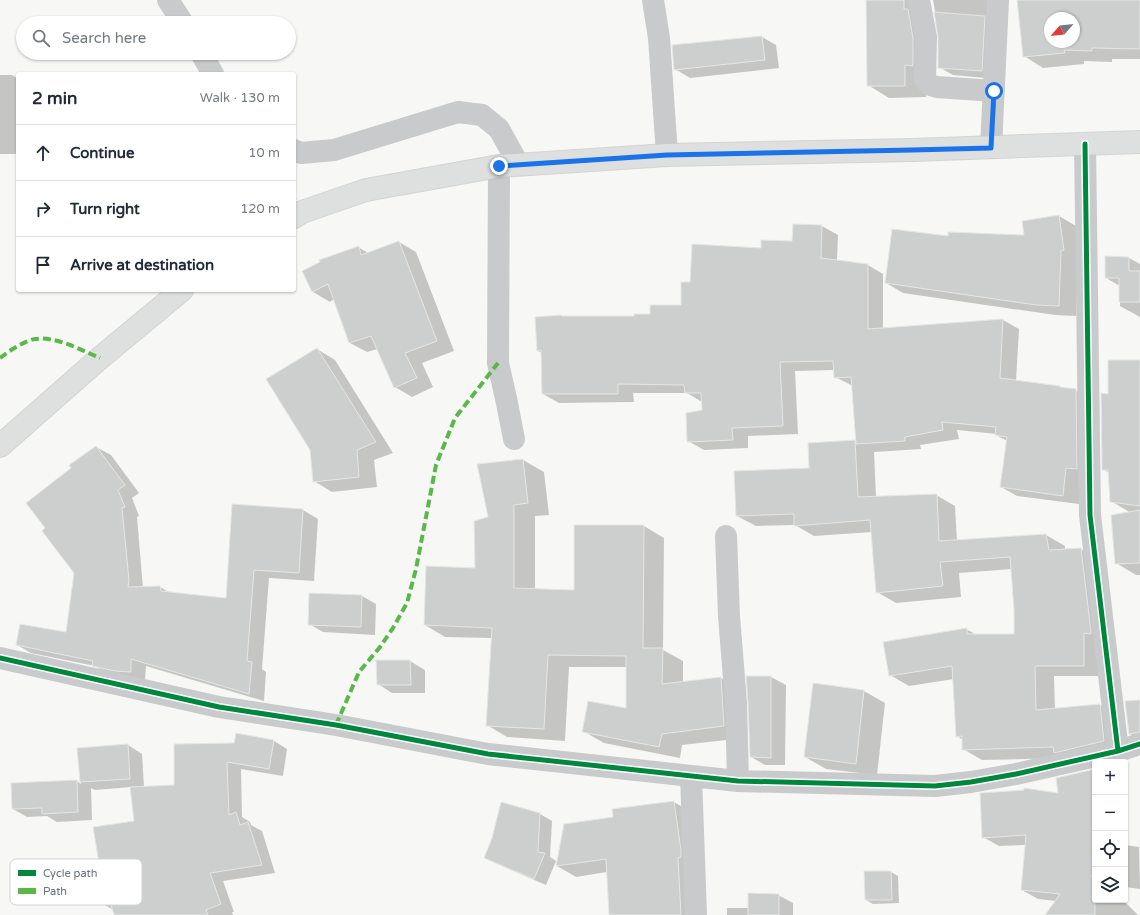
<!DOCTYPE html>
<meta charset="utf-8">
<style>
body{margin:0;font-family:"Varela Round",sans-serif;background:#f6f6f7;color:#1f2937}
.controls{position:absolute;right:12px;bottom:12px;display:grid;overflow:hidden;border-radius:4px;box-shadow:0 1px 3px #0004}
.controls button{width:36px;height:36px;display:grid;place-items:center;padding:0;border:0;border-bottom:1px solid #e0e1e3;background:#fff;color:#1f2937;font:20px sans-serif}
.compass{position:absolute;left:1044px;top:12px;width:36px;height:36px;border-radius:50%;background:#fff;box-shadow:0 1px 3px #0004;rotate:243deg}
.stop{position:absolute;width:12px;height:12px;margin:-9px;border:3px solid #1a73e8;border-radius:50%;background:#fff}
.stop.end{background:#1a73e8;border-color:#fff;box-shadow:0 1px 4px #0008}
.list{margin:0;padding:0;list-style:none}
h2{display:flex;justify-content:space-between;align-items:center;height:52px;margin:0;padding:0 16px;font-size:17px}
h2 small{font-size:13px;font-weight:400;color:#747a83}
.list li{display:grid;grid-template-columns:26px 1fr auto;gap:12px;align-items:center;box-sizing:border-box;height:56px;padding:0 16px;border-top:1px solid #e0e1e3}
.list b{display:block;font-size:15px;white-space:nowrap}
.list em{font-size:13px;font-style:normal;color:#747a83}
.icon{flex:none;width:22px;height:22px;fill:none;stroke:currentColor;stroke-width:2;stroke-linecap:round;stroke-linejoin:round}
.map{position:relative;flex:none;width:1140px;height:915px;overflow:hidden}
.search{position:absolute;background:#fff;box-shadow:0 1px 3px #0004;left:16px;top:16px;width:280px;height:44px;display:flex;align-items:center;gap:10px;box-sizing:border-box;padding:0 14px;border-radius:22px;color:#747a83;font-size:15px}
.panel{position:absolute;background:#fff;box-shadow:0 1px 3px #0004;left:16px;top:72px;width:280px;height:220px;border-radius:4px}
.map>svg:first-child{display:block}
.shadow{fill:#0003;fill-rule:evenodd}
.building{fill:#cdcfcf;stroke:#e6e6e6;fill-rule:evenodd}
.lines{fill:none;stroke-linecap:round;stroke-linejoin:round}
.major-casing{stroke:#d3d4d4;stroke-width:24}
.minor{stroke:#c9cacb;stroke-width:22}
.major{stroke:#dedfdf;stroke-width:22}
.quiet{stroke:#58b947;stroke-width:4;stroke-dasharray:8 4;stroke-linecap:butt}
.cycleway-casing{stroke:#fff;stroke-width:8}
.cycleway{stroke:#00873e;stroke-width:5}
.route{stroke:#1a73e8;stroke-width:5}
.key{fill:#fff;stroke:#d0d6d8;stroke-width:1}
.key-label{font-size:11px;fill:#64757e}
</style>
<div class="map">
<svg width="1140" height="915" viewBox="0 0 1140 915">
<rect width="100%" height="100%" fill="#f7f7f6"/>
<path class="shadow" d="M867,0H923L926,97L889,98L868,85Z
M933,0H1003L996,79L953,75L939,67V35Z
M1018,0H1140V59H1112V62L1084,61V64L1043,68L1024,56ZM1050,18H1074V42H1050Z
M762,37L776,45L779,68L690,78L675,69Z
M0,75H12L18,79V154H0Z
M1059,216L1076,226L1078,260L1076,316L1055,315L903,293L886,283L949,238L1025,236Z
M822,226L838,235L837,261L868,265L883,274V329L1003,320L1019,329L1016,381L1075,390L1091,399L1079,504L1017,496L1001,487L1007,441L996,435L997,434L957,430L959,439L920,445L921,449L874,452L876,497L936,495L955,506L957,541L1046,535L1065,546V550L1081,549L1100,560L1102,676H1054L1055,709L1100,705L1118,716L1123,752L1065,758L982,760L963,749V740L957,736L954,679L909,686L890,675L966,629L977,635H1015V610L1012,569L959,573L961,597L896,603L877,592L872,532L814,536L795,525L756,526L737,516L855,441L857,442L853,386L835,377V370L795,371L798,434L748,436V448L704,450L688,441L703,411L702,402L687,393H633L634,402L559,403L543,394L542,353L538,351L564,317H635L651,315L682,306L691,283L762,250L793,242Z
M399,242L416,252L454,351L422,363L433,387L412,397L395,387L378,349L367,352L350,343L334,299L330,302L313,292L303,272L358,247L368,253Z
M1129,258L1140,264V317L1120,306V286L1106,278Z
M317,349L335,360L393,453L374,460L377,487L332,492L314,481Z
M1140,361V575H1136L1116,563L1131,513L1111,501L1109,473L1103,469L1109,395Z
M96,447L111,455L139,493L132,498L139,516L137,517L143,588L160,587L170,593L227,599L303,510L318,519L314,581L269,578L262,669L266,672L264,701L146,666L145,680L108,674L95,666L31,653L17,645L66,633L75,573L47,528L73,468Z
M523,460L544,472L549,515L535,516V590L575,592L644,526L664,538L663,650L683,661V683L721,678L742,690L744,738L682,745L680,758L604,743L583,731L627,710V667H569L565,741L507,737L487,725L492,638L445,637L425,625L476,569L489,518L479,465Z
M310,594L362,596L376,604L375,635L323,632L309,624Z
M377,661H410L425,670V693H392L378,684Z
M747,677H771L786,685L785,765H765L751,757Z
M813,685L864,691L885,703L877,775L826,769L805,757Z
M1140,701V740L1130,734Z
M274,741L287,749L283,776L241,769L242,817L250,822L251,825L262,831L275,873L223,881L234,912H232L233,915H115L114,910L99,902L103,882L135,822L131,787L95,790L91,788L92,820L57,822L47,816L27,817L13,809L77,781L81,784L78,749L128,745L142,754L144,787L175,786L235,744Z
M1095,770V900H1123L1138,915H1049L1056,901L1038,899L1022,890L1026,845L999,846L983,837L1059,794Z
M674,802L693,813L699,915H610L607,872L576,877L557,866L614,818Z
M540,814L552,821L550,857L556,861L546,885L497,864L485,857Z
M1139,842L1140,889L1125,887V845L1139,847Z
M891,872L898,876L899,903L873,904L866,900Z
M778,895L793,903V915H727V908H749Z"/>
<path class="building" d="M866,0H904V9H908L913,38V66L905,65V86H867Z
M1017,0H1140V49L1092,48V51L1064,50L1065,53L1023,57ZM1050,18H1074V42H1050Z
M934,12L985,16L982,71L938,68V37Z
M762,36L765,60L674,70L672,45Z
M1059,215L1064,250L1061,251L1059,306L1036,305L885,283L892,229L948,236V232L1024,235L1022,221Z
M793,224L822,225L821,258L868,264V329L1003,319L1000,378L1060,386V387L1076,389L1077,469L1066,468L1063,496L1000,487L1007,437L995,435L996,427L942,422L943,430L905,437V441L856,444L851,377L834,378L833,361L780,362L783,426L732,428L733,440L687,442L686,413L702,410L701,393H685L684,385L618,384V394H542L541,350L537,351L535,317L561,315L562,316H634V314H650V305H681V282H690L692,244L761,248V240L792,241Z
M399,241L437,341L405,353L417,378L394,388L371,336L349,343L328,284L312,292L302,271L320,262L319,260L359,246L361,255Z
M1105,256L1129,257V271H1140V302H1119V278H1105Z
M317,348L376,442L357,450L359,477L313,482L310,450L266,379Z
M1108,360H1140V506L1110,502L1108,470H1102L1101,393L1108,394Z
M855,440L858,497L937,494L939,541L1046,534L1049,550L1081,548L1091,632V634L1084,633V666H1035L1036,710L1100,704L1104,741L1054,753L1053,747L962,750V736L956,737L952,666L889,676L883,642L967,628V634H1014V610L1010,557L940,562L943,586L876,593L870,520L794,526V514L736,516L734,471L809,468L808,443Z
M96,446L125,485L118,490L125,507L122,508L129,580L128,587L160,586L161,591L226,598L232,504L303,509L299,573L254,570L247,661L252,662L249,694L131,659V672L115,671L92,666L93,661L16,645L20,624L66,632L74,573L42,531L45,528L26,503L71,468L69,465Z
M523,459L528,503L514,505V588L574,590V525H644L643,648H663L662,684L721,677L724,726L662,734L659,747L582,732L588,701L626,708V656L548,655L544,729L486,726L492,628L424,625L426,566L475,568L474,521L488,517L477,464Z
M1140,510V563L1115,564L1111,515Z
M309,593L362,595L361,627L308,625Z
M376,660H410L411,685H377Z
M746,676H771V758L750,757L748,703Z
M813,683L864,690L856,764L804,757Z
M1140,700V732L1129,734L1125,701Z
M236,733L274,740L269,769L227,762L229,815L236,812L240,825L248,822L262,865L210,873L221,904L206,910L208,915H114L110,901L98,903L95,881H102L93,827L134,821L130,787L174,785V744L234,743Z
M128,744L130,779L80,782L77,748Z
M1095,769V876H1091L1095,880V915H1045L1060,894L1021,890L1026,835L982,838L980,793L1024,790V788L1058,793L1056,778Z
M77,780L78,812L42,814V808L12,809L11,783Z
M674,801L681,850V857L678,858L681,915H609L606,859L556,866L564,824L613,817L612,809Z
M501,802L540,813L538,852L545,853L534,879L484,858L492,838Z
M864,871H891L892,900H865Z
M748,893L779,894V915H748Z"/>
<g class="lines">
<defs>
<path id="major" d="M294,217L302,212L366,190L499,166L667,155L912,150L1140,142
M0,446L100,358L182,290"/>
</defs>
<use href="#major" class="major-casing"/>
<path class="minor" d="M168,0L183,23
M653,0L659,38L667,155
M919,0L926,37L925,79L930,85L937,87L994,91
M201,53L213,74
M1085,144L1090,515L1118,751
M991,148L998,0
M294,150L301,153L334,150L458,112L482,115L499,129L519,165
M499,166L498,363L507,403L514,439
M726,536L729,616L736,703L738,781
M0,658L219,707L336,725L488,754L738,781L935,786L971,782L1016,774L1118,751L1140,744
M691,776L696,915"/>
<use href="#major" class="major"/>
<path class="quiet" d="M0,358C9,351 24,341 35,339C56,336 81,350 100,358
M336,725L359,672L380,647L393,628L407,603L416,569L436,465L455,418L498,363"/>
<defs>
<path id="cycleway" d="M1085,144L1090,515L1118,751
M0,658L219,707L336,725L488,754L738,781L935,786L971,782L1016,774L1118,751L1140,744"/>
</defs>
<use href="#cycleway" class="cycleway-casing"/>
<use href="#cycleway" class="cycleway"/>
</g>
<g class="lines">
<path class="route" d="M499,166L667,155L912,150L991,148L994,91"/>
</g>
<rect x="10" y="859" width="132" height="46" rx="6" class="key"/>
<rect x="18" y="870" width="18" height="6" fill="#00873e"/>
<rect x="18" y="888" width="18" height="6" fill="#58b947"/>
<g class="key-label">
<text x="43" y="877">Cycle path</text>
<text x="43" y="895">Path</text>
</g>
</svg>
<div class="controls">
<button>+</button>
<button>−</button>
<button><svg class="icon" aria-label="locate" viewBox="0 0 24 24"><circle cx="12" cy="12" r="6"/><path d="M12 2v4M12 18v4M2 12h4M18 12h4"/></svg></button>
<button><svg class="icon" aria-label="layers" viewBox="0 0 24 24"><path d="M12 4l9 5-9 5-9-5zM3 14l9 5 9-5"/></svg></button>
</div>
<svg class="compass" viewBox="-18 -18 36 36"><path d="M0-13l5 13h-10z" fill="#e53935"/><path d="M0 13l5-13h-10z" fill="#747a83"/></svg>
<div class="stop" style="left:994px;top:91px"></div>
<div class="stop end" style="left:499px;top:166px"></div>
<div class="search"><svg class="icon" aria-label="search" viewBox="0 0 24 24"><circle cx="10" cy="10" r="6"/><path d="M15 15l6 6"/></svg>Search here</div>
<section class="panel">
<h2>2 min<small>Walk · 130 m</small></h2>
<ul class="list">
<li><svg class="icon" aria-label="ahead" viewBox="0 0 24 24"><path d="M12 20V5M6 11l6-6 6 6"/></svg><div><b>Continue</b></div><em>10 m</em></li>
<li><svg class="icon" aria-label="right" viewBox="0 0 24 24"><path d="M7 20v-9h11M14 6l5 5-5 5"/></svg><div><b>Turn right</b></div><em>120 m</em></li>
<li><svg class="icon" aria-label="arrive" viewBox="0 0 24 24"><path d="M6 21V4h12l-3 4 3 4H6"/></svg><div><b>Arrive at destination</b></div></li>
</ul>
</section>
</div>
